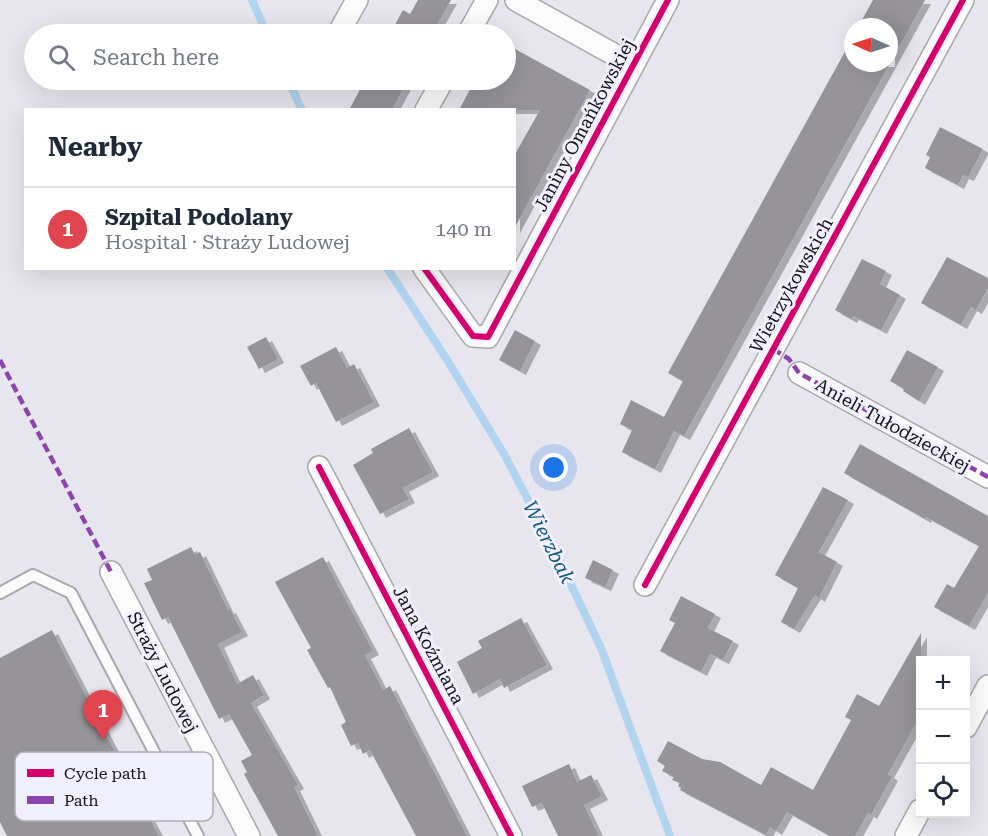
<!DOCTYPE html>
<meta charset="utf-8">
<style>
body{margin:0;font-family:"Roboto Serif",serif;background:#f6f6f7;color:#1f2937}
.controls{position:absolute;right:18px;bottom:18px;display:grid;overflow:hidden;border-radius:0px;box-shadow:0 6px 24px #0002}
.controls button{width:54px;height:54px;display:grid;place-items:center;padding:0;border:0;border-bottom:2px solid #e0e1e3;background:#fff;color:#1f2937;font:30px sans-serif}
.compass{position:absolute;left:844px;top:18px;width:54px;height:54px;border-radius:50%;background:#fff;box-shadow:0 6px 24px #0002;rotate:273deg}
.you{position:absolute;left:554px;top:468px;width:21px;height:21px;margin:-15px;border:4px solid #fff;border-radius:50%;background:#1a73e8;box-shadow:0 0 0 9px #1a73e833}
.badge{display:grid;place-items:center;width:39px;height:39px;border-radius:50%;background:#5d5c62;color:#fff;font-size:20px;font-weight:700}
.pin{position:absolute;translate:-50% -50px;filter:drop-shadow(0 2px 3px #0008)}
.pin::after{content:'';position:absolute;top:32px;width:21px;height:18px;background:inherit;clip-path:polygon(0 0,100% 0,50% 100%)}
.list{margin:0;padding:0;list-style:none}
h2{display:flex;justify-content:space-between;align-items:center;height:78px;margin:0;padding:0 24px;font-size:26px}
h2 small{font-size:20px;font-weight:400;color:#747a83}
.list li{display:grid;grid-template-columns:39px 1fr auto;gap:18px;align-items:center;box-sizing:border-box;height:84px;padding:0 24px;border-top:2px solid #e0e1e3}
.list b{display:block;font-size:22px;white-space:nowrap}
.list p{margin:0;font-size:20px;white-space:nowrap;color:#747a83}
.list em{font-size:20px;font-style:normal;color:#747a83}
.icon{flex:none;width:33px;height:33px;fill:none;stroke:currentColor;stroke-width:2;stroke-linecap:round;stroke-linejoin:round}
.map{position:relative;flex:none;width:988px;height:836px;overflow:hidden}
.search{position:absolute;background:#fff;box-shadow:0 6px 24px #0002;left:24px;top:24px;width:492px;height:66px;display:flex;align-items:center;gap:15px;box-sizing:border-box;padding:0 21px;border-radius:33px;color:#747a83;font-size:22px}
.panel{position:absolute;background:#fff;box-shadow:0 6px 24px #0002;left:24px;top:108px;width:492px;height:162px;border-radius:0px}
.map>svg:first-child{display:block}
.lines{fill:none;stroke-linecap:round;stroke-linejoin:round}
.stream{stroke:#b1d4f0;stroke-width:8}
.building{fill:#969499;filter:url(#shadow)}
.service-casing{stroke:#a8a7ae;stroke-width:14}
.minor-casing{stroke:#a8a7ae;stroke-width:24}
.service{stroke:#fbfbfc;stroke-width:10}
.minor{stroke:#fbfbfc;stroke-width:21}
.quiet{stroke:#8e44ad;stroke-width:4.5;stroke-dasharray:9 4.5;stroke-linecap:butt}
.cycleway-casing{stroke:#f1f0fd;stroke-width:10}
.cycleway{stroke:#d6006c;stroke-width:6}
.labels{text-anchor:middle;dominant-baseline:central;stroke-width:6;stroke-linejoin:round;paint-order:stroke}
.street-label{font-size:18px;fill:#121117;stroke:#f1f0fd}
.water-label{font-size:20px;font-style:italic;fill:#11557d;stroke:#f1f0fd}
.key{fill:#f1f0fd;stroke:#aeadb8;stroke-width:1.5}
.key-label{font-size:16px;fill:#121117}
</style>
<div class="map">
<svg width="988" height="836" viewBox="0 0 988 836">
<defs>
<filter id="shadow"><feDropShadow dx="6" dy="4" stdDeviation="0" flood-color="#0004"/></filter>
</defs>
<rect width="100%" height="100%" fill="#e7e6ee"/>
<g class="lines">
<path class="stream" d="M252,0L267,34
M288,80L302,110
M387,268L446,358L504,454L557,555L601,648L670,836"/>
</g>
<path class="building" d="M418,0H451L435,28L447,34H390L403,10L410,14Z
M873,0H925L684,436L674,431L655,469L622,452L632,430L620,424L631,400L664,417L683,381L668,373L853,37V63H889V27H858Z
M506,44L590,90L514,229V156L540,110H459L475,80H506Z
M365,80H408L392,110H349Z
M940,127L983,149L968,177L963,175L958,185L925,168L930,157L926,155Z
M947,257L988,278V288L976,310L971,307L961,325L921,303Z
M862,259L886,271L880,284L900,295L881,330L853,316L851,319L835,310Z
M515,330L535,341L520,371L499,360Z
M266,337L278,359L259,369L247,347Z
M336,347L347,368L354,364L374,402L336,422L316,383L311,386L300,366Z
M907,350L938,367L919,401L903,391L904,389L890,381Z
M409,428L433,472L403,488L409,499L380,514L353,465L373,453L371,449Z
M860,444L988,516V593L969,626L934,607L947,584L954,588L979,546L926,517L925,519L844,473Z
M823,487L848,500L819,552L837,562L819,598L815,595L794,629L781,622L798,588L775,575Z
M191,547L195,555L200,552L228,610L230,609L242,632L218,644L237,684L253,675L264,695L251,703L298,785L294,787L318,836H278L244,774L247,772L241,761L252,755L229,714L219,719L168,617L162,620L144,583L152,580L147,569Z
M323,557L373,651L365,655L383,690L390,686L467,836H416L370,750L363,754L358,743L351,746L341,725L346,722L330,687L328,688L307,650L311,648L275,582Z
M593,560L613,570L605,587L585,578Z
M681,596L715,614L708,628L733,641L723,660L710,654L701,672L660,651L675,623L669,620Z
M521,618L547,665L504,688L500,679L473,694L457,662L482,648L478,641Z
M52,630L103,729L159,836H7L0,822V658Z
M921,633V715L888,774L892,777L871,815L868,813L855,836H830L787,812L776,831L770,827L766,835L680,790L681,788L678,786L680,783L672,780L674,777L662,771L665,766L657,761L668,741L702,759L720,762L761,785L771,767L813,790L851,720L845,717L857,694L879,706Z
M569,764L577,782L591,775L602,796L584,805L599,836H558L542,803L532,807L522,786Z"/>
<g class="lines">
<defs>
<path id="service" d="M0,593L33,575L71,593L198,836"/>
<path id="minor" d="M516,0L633,65
M338,34L357,0
M468,34L487,0
M426,110L443,80
M424,268L473,336L488,337L668,0
M799,373L988,477
M319,467L511,836
M111,572L249,836
M645,585L963,0
M966,727L988,686
M906,836L920,810"/>
</defs>
<use href="#service" class="service-casing"/>
<use href="#minor" class="minor-casing"/>
<use href="#service" class="service"/>
<use href="#minor" class="minor"/>
<path class="quiet" d="M773,349L789,359L799,373L988,477
M0,360L111,572"/>
<defs>
<path id="cycleway" d="M424,268L473,336L488,337L668,0
M319,467L511,836
M645,585L963,0"/>
</defs>
<use href="#cycleway" class="cycleway-casing"/>
<use href="#cycleway" class="cycleway"/>
</g>
<g class="labels">
<g class="street-label">
<text transform="translate(584 125) rotate(-62)">Janiny Omańkowskiej</text>
<text transform="translate(791 285) rotate(-61)">Wietrzykowskich</text>
<text transform="translate(893 425) rotate(29)">Anieli Tułodzieckiej</text>
<text transform="translate(429 645) rotate(62)">Jana Koźmiana</text>
<text transform="translate(163 672) rotate(63)">Straży Ludowej</text>
</g>
<g class="water-label">
<text transform="translate(549 542) rotate(63)">Wierzbak</text>
</g>
</g>
<rect x="15" y="752" width="198" height="69" rx="9" class="key"/>
<rect x="27" y="769" width="27" height="8" fill="#d6006c"/>
<rect x="27" y="796" width="27" height="8" fill="#8e44ad"/>
<g class="key-label">
<text x="64" y="779">Cycle path</text>
<text x="64" y="806">Path</text>
</g>
</svg>
<div class="controls">
<button>+</button>
<button>−</button>
<button><svg class="icon" aria-label="locate" viewBox="0 0 24 24"><circle cx="12" cy="12" r="6"/><path d="M12 2v4M12 18v4M2 12h4M18 12h4"/></svg></button>
</div>
<svg class="compass" viewBox="-18 -18 36 36"><path d="M0-13l5 13h-10z" fill="#e53935"/><path d="M0 13l5-13h-10z" fill="#747a83"/></svg>
<div class="you"></div>
<div class="pin badge" style="left:103px;top:740px;background:#e0444e">1</div>
<div class="search"><svg class="icon" aria-label="search" viewBox="0 0 24 24"><circle cx="10" cy="10" r="6"/><path d="M15 15l6 6"/></svg>Search here</div>
<section class="panel">
<h2>Nearby<small></small></h2>
<ul class="list">
<li><span class="badge" style="background:#e0444e">1</span><div><b>Szpital Podolany</b><p>Hospital · Straży Ludowej</p></div><em>140 m</em></li>
</ul>
</section>
</div>
